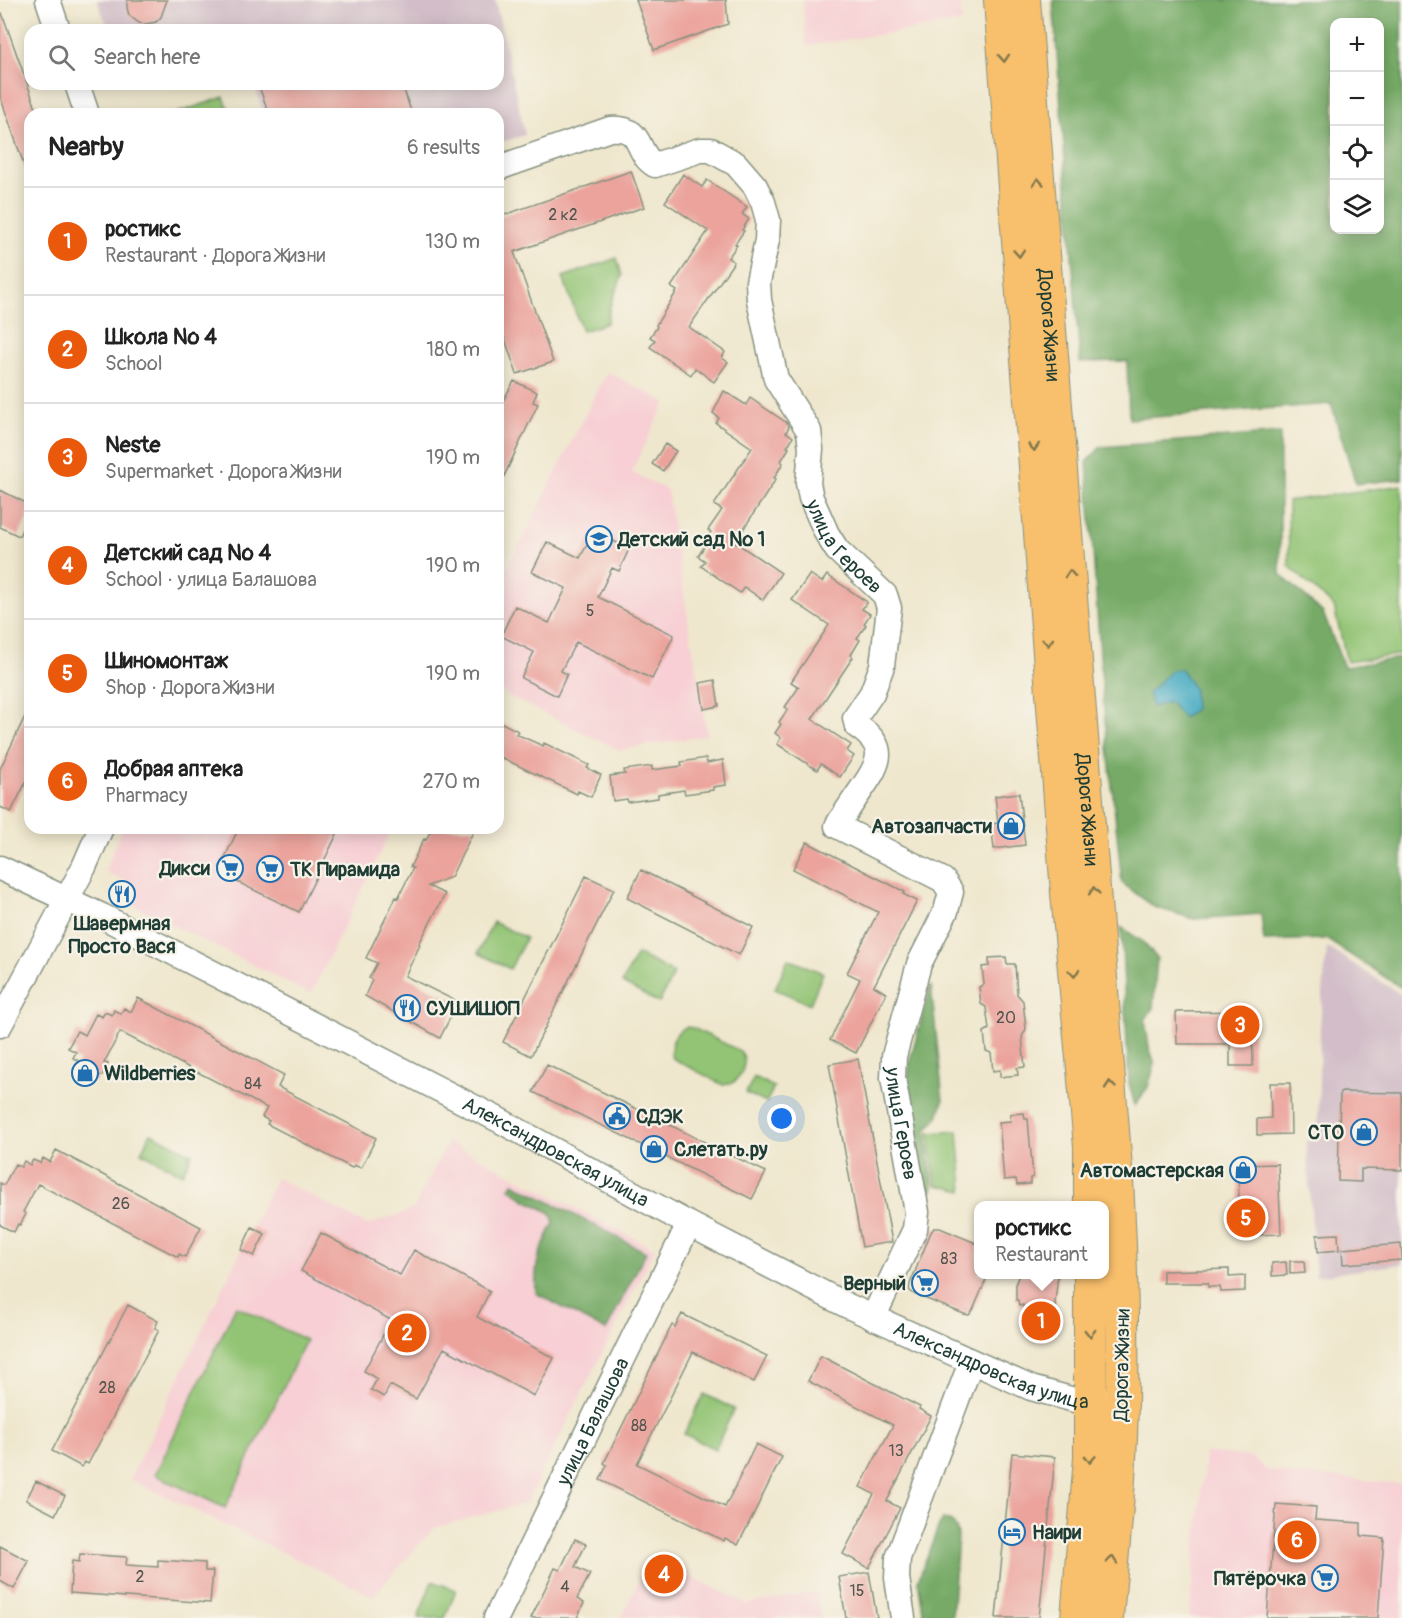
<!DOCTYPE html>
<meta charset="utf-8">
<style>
body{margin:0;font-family:Pangolin,sans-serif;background:#f2f2f2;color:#222}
.controls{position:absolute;right:18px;top:18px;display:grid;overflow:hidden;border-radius:12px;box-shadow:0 3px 15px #0003}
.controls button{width:54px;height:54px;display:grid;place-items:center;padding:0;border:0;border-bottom:2px solid #e0e0e0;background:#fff;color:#222;font:30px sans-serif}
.you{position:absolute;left:782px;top:1119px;width:21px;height:21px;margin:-15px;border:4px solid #fff;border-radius:50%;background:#1a73e8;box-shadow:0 0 0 9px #1a73e833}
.badge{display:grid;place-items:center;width:39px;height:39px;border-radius:50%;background:#ea580c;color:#fff;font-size:20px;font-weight:700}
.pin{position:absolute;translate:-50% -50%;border:3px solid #fff;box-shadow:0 2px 6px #0006}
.popup{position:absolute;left:974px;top:1201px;width:135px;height:78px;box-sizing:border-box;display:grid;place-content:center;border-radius:12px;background:#fff;filter:drop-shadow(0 2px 4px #0005);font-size:20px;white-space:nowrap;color:#767676}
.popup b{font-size:22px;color:#222}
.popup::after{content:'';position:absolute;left:50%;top:100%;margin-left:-12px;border:12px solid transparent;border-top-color:#fff}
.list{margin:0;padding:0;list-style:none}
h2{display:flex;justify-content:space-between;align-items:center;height:78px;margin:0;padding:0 24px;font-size:26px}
h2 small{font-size:20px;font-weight:400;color:#767676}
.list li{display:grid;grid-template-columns:39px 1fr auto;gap:18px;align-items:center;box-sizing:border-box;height:108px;padding:0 24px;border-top:2px solid #e0e0e0}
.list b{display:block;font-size:22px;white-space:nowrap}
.list p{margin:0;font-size:20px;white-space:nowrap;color:#767676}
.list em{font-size:20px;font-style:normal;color:#767676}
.icon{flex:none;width:33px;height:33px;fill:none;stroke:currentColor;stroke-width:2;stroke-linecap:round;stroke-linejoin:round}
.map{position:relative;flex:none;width:1402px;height:1618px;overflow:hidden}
.search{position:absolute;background:#fff;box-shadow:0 3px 15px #0003;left:24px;top:24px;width:480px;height:66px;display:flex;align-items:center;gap:15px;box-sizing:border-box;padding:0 21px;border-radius:18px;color:#767676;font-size:22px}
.panel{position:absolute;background:#fff;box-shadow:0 3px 15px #0003;left:24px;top:108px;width:480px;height:726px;border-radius:18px}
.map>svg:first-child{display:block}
.built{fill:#f7cfd4}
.industrial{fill:#d2bdc8}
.green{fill:#93c474;stroke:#598054;stroke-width:1.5}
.forest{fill:#76aa66;stroke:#4a744d;stroke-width:1.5;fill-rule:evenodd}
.water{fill:#42a9c2;stroke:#30737b;stroke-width:1.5}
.building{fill:#eba39c}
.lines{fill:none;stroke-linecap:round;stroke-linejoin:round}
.minor-casing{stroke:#879280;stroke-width:27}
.major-casing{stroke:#879280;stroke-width:34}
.minor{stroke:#fff;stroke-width:24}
.major{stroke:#f8bf6c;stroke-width:32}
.oneway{stroke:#81784d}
.labels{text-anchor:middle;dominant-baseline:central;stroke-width:4.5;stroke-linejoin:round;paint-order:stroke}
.number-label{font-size:16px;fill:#52564e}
.street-label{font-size:20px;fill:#1f3d34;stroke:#f7f3e8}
.poi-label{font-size:20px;font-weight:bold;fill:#1f3d34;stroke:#f7f3e8;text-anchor:start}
</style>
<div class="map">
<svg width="1402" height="1618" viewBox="0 0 1402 1618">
<rect width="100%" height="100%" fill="#f7f3e8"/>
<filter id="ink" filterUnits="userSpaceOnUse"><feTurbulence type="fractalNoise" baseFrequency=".0167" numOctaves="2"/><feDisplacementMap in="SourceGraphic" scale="12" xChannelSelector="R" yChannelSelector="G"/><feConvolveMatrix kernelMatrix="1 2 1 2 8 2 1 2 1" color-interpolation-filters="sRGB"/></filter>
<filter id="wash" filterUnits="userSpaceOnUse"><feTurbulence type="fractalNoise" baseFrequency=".008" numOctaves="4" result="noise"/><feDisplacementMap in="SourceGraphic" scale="24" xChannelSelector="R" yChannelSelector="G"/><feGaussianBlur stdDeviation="1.35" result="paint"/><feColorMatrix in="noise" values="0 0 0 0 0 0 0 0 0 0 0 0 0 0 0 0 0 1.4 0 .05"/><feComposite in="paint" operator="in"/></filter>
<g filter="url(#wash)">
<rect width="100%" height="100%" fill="#efe7cd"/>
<path class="built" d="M803,0H960L962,22L806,46Z
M607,372L666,402L631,472L667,490L707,735L620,750L506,695L498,685V587Z
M122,828H376L389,834L311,994L127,902L133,885L105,871Z
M448,1142L655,1249L526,1503L434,1528L373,1596L130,1479L276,1178L367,1225L413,1210Z
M1205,1452L1251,1457L1267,1470L1277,1472L1402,1484V1618H1189Z
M651,1555L746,1604L816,1592L821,1618H621Z"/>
<path class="industrial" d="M97,0H495L525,135L498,143V114H264L254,84H498V30H109Z
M1327,947L1402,995V1264L1316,1276L1306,1141L1318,1140L1320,1025Z"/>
<path class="green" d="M224,97L230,114H174Z
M617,258L622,276L610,306L607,323L582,331L563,277Z
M1402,485V654L1347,662L1334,607L1289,566L1288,501Z
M493,922L526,938L510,969L478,953Z
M637,954L674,973L659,1003L622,983Z
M788,959L823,973L810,1004L775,989Z
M687,1027L693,1028L740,1051C749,1061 742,1075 733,1083L723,1085L672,1058C668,1047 675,1030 687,1027Z
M754,1077L774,1087L766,1103L746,1093Z
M958,1131L963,1191L936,1185L928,1133Z
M151,1133L192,1154L182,1174L141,1152Z
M236,1306L306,1340L225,1508L155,1475Z
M704,1394L734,1409L715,1449L684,1434Z
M432,1581L456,1590L445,1618H418Z"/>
<path class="forest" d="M1053,0H1402V479L1356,484L1331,404L1129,419L1127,361L1080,362ZM1334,22H1380V230H1334Z
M1280,433V574L1323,613L1344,667L1402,658V988L1326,939L1264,941L1261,914L1194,919L1154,907L1122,883L1103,700L1087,461L1101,447Z
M1121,927L1142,941L1157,958L1153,1008L1145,1020L1149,1047L1155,1064L1148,1087L1135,1106L1129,1084Z
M931,985L943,1101L938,1117L925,1132L933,1184L932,1191H930L926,1186L908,1080L910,1060Z
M513,1183L646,1252L606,1331L536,1293C534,1261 540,1251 554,1223L551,1213L524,1199L510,1188Z
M943,1519C954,1521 957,1527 958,1537L952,1618H924L918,1580L939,1525Z"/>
<path class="water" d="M1181,669L1194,689L1195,709L1183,718L1170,702L1152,707L1148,693L1172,670Z"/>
<g id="blocks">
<path class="building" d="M127,0H167L161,17L156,22L146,24L139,23L129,15L127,8Z
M636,0H726L728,24L654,50Z
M0,13H2L38,114H30V176H28L0,96Z
M258,84H402L411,111L403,114H269Z
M631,171L644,207L514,252L553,362L517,374L498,319V217Z
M683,174L702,187L707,180L747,207L742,214L749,219L742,230L744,231L735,244L737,245L728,258L734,262L689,327L725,352L722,358L728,362L714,382L695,368L691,375L650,347L655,340L650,337L657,327L656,325L677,291L671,287L708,231L665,202Z
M514,381L537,392L533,402L538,404L498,489V410Z
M724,391L746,405L750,398L787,423L789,427L786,432L793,437L787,447L789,448L781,461L783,463L774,478L776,479L735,542L781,573L763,600L744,587L740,593L701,566L705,561L698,556L704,547L702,545L711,532L708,530L722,510L714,505L752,448L716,423L719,418L713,413Z
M665,444L676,451L663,471L652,464Z
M0,490L30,505V512L19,536L0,527Z
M594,531L629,549L619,571L612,568L598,597L674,635L652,679L576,642L561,671L567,674L557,696L521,678L534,652L501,636L515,606L549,623L566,588L532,572L547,542L580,558Z
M810,574L822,582L827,575L867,602L862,609L870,614L864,624L866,625L857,638L860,640L851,655L853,657L812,719L851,745L847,751L854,756L840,777L821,764L817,770L777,744L781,738L775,733L781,724L779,722L788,709L785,707L799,687L791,682L829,625L792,600Z
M715,680L719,706L704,709L700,683Z
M30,706V774L11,812L0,807V769Z
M498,721L518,731L516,734L543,746L544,743L589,765L587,768L601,775L591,797L578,791L577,794L498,756Z
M706,758L707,763L723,760L726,785L713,787V790L685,794L684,790L658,794V798L628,802L627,799L613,801L610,776L625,774L624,770L652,766V770L682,766L681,762Z
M1019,793L1025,845L994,849L991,824L998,823L995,796Z
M239,828H330L338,832L299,912L223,875L220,867Z
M432,828H475L451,877L428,886L445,894L419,944L420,945L405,976L458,1002L440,1038L365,996L372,980L369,978L377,963L366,958L396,897L398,898L413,868L410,867L424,839L426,840Z
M807,842L905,892L903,894L917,901L874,986L886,993L856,1053L830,1040L860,979L847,973L878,912L793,869Z
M641,870L753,927L739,955L627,898Z
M586,876L614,889L531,1056L503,1042Z
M1006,957L1007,964H1015L1017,994L1023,1001L1026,1029L1022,1037L1025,1067L1017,1068L1018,1075L1000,1077V1070L993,1071L991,1053L986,1051L984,1032L989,1029L986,1007L981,1004L979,987L984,984L982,967L989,966V958Z
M138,998L284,1075L278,1087L376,1138L361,1168L354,1165L352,1168L267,1124L269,1121L262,1117L267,1108L120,1032L104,1063L108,1064L102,1076L99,1075L95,1082L80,1075L83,1070L76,1066L79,1061L73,1058L76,1052L68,1048L77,1031L85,1035L96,1014L102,1017L105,1012L112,1015L114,1010L121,1014L124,1008L131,1012Z
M1252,1011L1253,1066H1230V1044H1177L1176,1012Z
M858,1059L892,1242L862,1247L829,1064Z
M547,1065L766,1172L752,1199L533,1092Z
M1270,1083H1290L1291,1134L1257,1135V1119L1271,1118Z
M1340,1092L1402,1093V1170L1361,1169V1182L1338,1181Z
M1024,1113L1025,1119H1028L1033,1177L1030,1178V1184L1017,1185L1016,1179L1004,1180L999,1122L1011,1121L1010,1114Z
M56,1150L201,1227L185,1257L179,1254L178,1257L38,1184L23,1212L26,1214L20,1225L18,1224L14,1232L0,1225V1183L4,1185L15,1164L21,1167L24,1161L30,1165L33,1160L40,1163L43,1158L50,1162Z
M1278,1164L1281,1234L1240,1236L1238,1165Z
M252,1227L265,1234L254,1256L241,1250Z
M934,1228H940L978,1244V1275H988L973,1310L969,1315L964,1314L914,1294L909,1290L910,1284L931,1232Z
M321,1233L400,1275L414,1250L490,1291L477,1317L554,1358L534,1396L444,1348L416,1399L390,1385L384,1397L371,1390L377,1379L364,1371L391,1320L301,1271Z
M1338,1234L1339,1250L1318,1252L1317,1235Z
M1401,1244L1402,1260L1343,1264L1342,1249Z
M1290,1261H1304L1305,1273L1290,1274Z
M1286,1262L1287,1275L1272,1276V1263Z
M1229,1269V1277L1245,1276V1291L1221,1292L1220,1287H1208V1283H1163V1271Z
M1019,1275H1058L1055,1302L1056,1314L1052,1320L1046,1323H1038L1024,1316L1023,1305L1019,1306L1018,1300H1016V1282Z
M128,1305L158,1321L155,1328L159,1330L88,1464L85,1462L82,1467L52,1451Z
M682,1314L767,1356L754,1382L693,1352L637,1464L725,1507L756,1444L782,1457L738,1545L725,1538L724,1541L600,1480L607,1465L604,1463L672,1325L675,1327Z
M821,1356L920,1407L919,1409L931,1416L887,1501L900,1508L869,1568L843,1554L874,1494L860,1487L893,1425L808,1381Z
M1012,1453L1055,1457L1039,1618H996Z
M36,1481L65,1496L55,1515L26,1500Z
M1276,1504L1316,1507L1315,1520L1361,1523V1536L1384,1538L1378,1618H1267Z
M575,1539L586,1544L575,1567L590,1574L577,1599L584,1603L577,1618H531L555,1568L560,1570Z
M0,1546L29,1561L14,1589L0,1581Z
M80,1554L127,1557L126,1565L158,1567V1560L205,1563V1571H213L210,1603L70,1593L72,1561L79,1562Z
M869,1572L877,1618H846L839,1577Z"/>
</g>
</g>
<g filter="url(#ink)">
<use href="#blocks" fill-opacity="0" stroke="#879280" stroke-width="1.5"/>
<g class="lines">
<defs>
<g id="minor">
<path d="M48,0L58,30"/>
<path d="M77,84L87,114"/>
<path id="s1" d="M498,168L610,129C645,126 634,153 655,165L700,150H711L736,164L755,186L763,202L768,220L767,240L758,282L759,300L776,379L809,431L811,449L808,483L811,498L827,534L837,550L885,595L889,608L882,666L872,693L855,718L857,726C887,746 881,761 863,787C854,800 845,813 837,826L943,880L951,892L946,911L919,964L894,1056L893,1078L917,1212L915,1229L873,1318"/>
<path id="s2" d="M0,868L102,916L497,1119L689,1224L848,1306L1031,1388L1078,1401H1107"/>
<path d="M0,1025L84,867L101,828"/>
<path id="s3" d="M496,1618L689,1224"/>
<path d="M903,1618L897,1578L898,1558L971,1362"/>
</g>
<g id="major">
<path d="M1000,0L1067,893L1090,1146V1206"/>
<path id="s4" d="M1024,0L1117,1181C1122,1274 1125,1366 1120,1459C1118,1512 1111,1565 1107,1618"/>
<path d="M1077,1618L1090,1458V1274"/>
</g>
</defs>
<use href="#minor" class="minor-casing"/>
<use href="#major" class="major-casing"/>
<use href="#minor" class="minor"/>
<use href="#major" class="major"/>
</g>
<defs><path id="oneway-chevron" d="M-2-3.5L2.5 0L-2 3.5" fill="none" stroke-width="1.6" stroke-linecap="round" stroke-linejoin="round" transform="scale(1.5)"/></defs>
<g class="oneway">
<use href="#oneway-chevron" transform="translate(1004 58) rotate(86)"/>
<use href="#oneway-chevron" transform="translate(1038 182) rotate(-94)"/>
<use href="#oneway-chevron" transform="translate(1019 253) rotate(86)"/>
<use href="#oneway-chevron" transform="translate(1034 447) rotate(86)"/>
<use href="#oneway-chevron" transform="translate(1070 574) rotate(-94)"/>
<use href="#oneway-chevron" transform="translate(1048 642) rotate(86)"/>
<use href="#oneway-chevron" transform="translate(1094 891) rotate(-95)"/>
<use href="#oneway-chevron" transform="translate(1074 973) rotate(85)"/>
<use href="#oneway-chevron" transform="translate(1110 1085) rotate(-95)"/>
<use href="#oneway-chevron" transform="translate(1090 1333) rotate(90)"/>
<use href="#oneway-chevron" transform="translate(1090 1459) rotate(93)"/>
<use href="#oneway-chevron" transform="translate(1112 1560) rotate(-85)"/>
</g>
</g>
<defs>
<symbol id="school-ring" viewBox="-11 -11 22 22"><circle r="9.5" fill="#f7f3e8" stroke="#1f6fb2" stroke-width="1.5"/><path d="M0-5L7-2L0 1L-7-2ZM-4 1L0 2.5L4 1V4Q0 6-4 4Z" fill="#1f6fb2"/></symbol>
<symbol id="shop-ring" viewBox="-11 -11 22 22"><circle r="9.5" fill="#f7f3e8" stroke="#1f6fb2" stroke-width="1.5"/><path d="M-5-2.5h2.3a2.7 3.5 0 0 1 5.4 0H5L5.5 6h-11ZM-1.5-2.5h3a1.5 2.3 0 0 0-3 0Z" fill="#1f6fb2"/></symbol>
<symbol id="supermarket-ring" viewBox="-11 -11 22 22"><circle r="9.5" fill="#f7f3e8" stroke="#1f6fb2" stroke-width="1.5"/><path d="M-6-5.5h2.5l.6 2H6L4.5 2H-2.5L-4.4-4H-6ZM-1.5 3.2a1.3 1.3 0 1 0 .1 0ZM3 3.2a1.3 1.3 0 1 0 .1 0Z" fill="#1f6fb2"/></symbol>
<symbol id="restaurant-ring" viewBox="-11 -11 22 22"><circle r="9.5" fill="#f7f3e8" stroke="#1f6fb2" stroke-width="1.5"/><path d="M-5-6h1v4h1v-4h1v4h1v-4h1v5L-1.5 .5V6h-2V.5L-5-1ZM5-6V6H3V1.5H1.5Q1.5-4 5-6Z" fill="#1f6fb2"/></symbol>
<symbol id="civic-ring" viewBox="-11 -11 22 22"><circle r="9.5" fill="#f7f3e8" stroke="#1f6fb2" stroke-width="1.5"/><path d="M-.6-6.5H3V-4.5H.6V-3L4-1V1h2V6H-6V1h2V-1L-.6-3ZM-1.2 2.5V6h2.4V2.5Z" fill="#1f6fb2"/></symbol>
<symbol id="hotel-ring" viewBox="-11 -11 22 22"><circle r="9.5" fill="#f7f3e8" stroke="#1f6fb2" stroke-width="1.5"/><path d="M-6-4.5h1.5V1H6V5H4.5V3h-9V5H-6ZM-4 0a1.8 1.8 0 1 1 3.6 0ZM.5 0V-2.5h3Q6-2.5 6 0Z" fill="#1f6fb2"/></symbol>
</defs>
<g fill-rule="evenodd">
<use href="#school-ring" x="584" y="524" width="30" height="30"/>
<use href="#shop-ring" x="996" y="811" width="30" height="30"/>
<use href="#supermarket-ring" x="215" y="853" width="30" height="30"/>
<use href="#supermarket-ring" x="255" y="854" width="30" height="30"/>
<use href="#restaurant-ring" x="107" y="879" width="30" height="30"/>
<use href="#restaurant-ring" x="392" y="993" width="30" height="30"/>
<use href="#shop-ring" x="70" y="1058" width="30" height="30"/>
<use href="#civic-ring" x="602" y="1101" width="30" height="30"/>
<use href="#shop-ring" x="1349" y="1117" width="30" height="30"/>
<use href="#shop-ring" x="639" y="1134" width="30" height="30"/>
<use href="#shop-ring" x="1228" y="1155" width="30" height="30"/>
<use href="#supermarket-ring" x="910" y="1268" width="30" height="30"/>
<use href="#hotel-ring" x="997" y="1517" width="30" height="30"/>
<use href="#supermarket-ring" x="1310" y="1563" width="30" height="30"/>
</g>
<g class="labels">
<g class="number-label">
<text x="563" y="215">2 к2</text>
<text x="590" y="611">5</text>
<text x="1006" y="1018">20</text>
<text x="253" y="1084">84</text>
<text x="121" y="1204">26</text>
<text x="949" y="1259">83</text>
<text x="107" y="1388">28</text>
<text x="639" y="1426">88</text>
<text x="896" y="1451">13</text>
<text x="140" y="1577">2</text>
<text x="565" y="1587">4</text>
<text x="857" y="1591">15</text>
</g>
<g class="street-label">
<text stroke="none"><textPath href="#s4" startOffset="326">Дорога Жизни</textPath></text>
<text stroke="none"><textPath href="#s1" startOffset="684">улица Героев</textPath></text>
<text stroke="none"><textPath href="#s4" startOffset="812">Дорога Жизни</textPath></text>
<text stroke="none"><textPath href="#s1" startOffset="1384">улица Героев</textPath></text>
<text stroke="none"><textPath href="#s2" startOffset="624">Александровская улица</textPath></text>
<text stroke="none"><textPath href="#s2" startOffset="1110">Александровская улица</textPath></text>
<text transform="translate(1122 1365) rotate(-89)">Дорога Жизни</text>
<text stroke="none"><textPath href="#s3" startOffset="219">улица Балашова</textPath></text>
</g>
<g class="poi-label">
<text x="618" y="539">Детский сад № 1</text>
<text x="992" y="826" text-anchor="end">Автозапчасти</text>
<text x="210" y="868" text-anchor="end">Дикси</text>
<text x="290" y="869">ТК Пирамида</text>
<text x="122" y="923" text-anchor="middle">Шавермная<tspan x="122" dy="23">Просто Вася</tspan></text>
<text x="426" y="1008">СУШИШОП</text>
<text x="104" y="1073">Wildberries</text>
<text x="636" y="1116">СДЭК</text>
<text x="1344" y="1132" text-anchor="end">СТО</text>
<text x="674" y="1149">Слетать.ру</text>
<text x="1224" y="1170" text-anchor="end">Автомастерская</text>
<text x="906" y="1283" text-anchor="end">Верный</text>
<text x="1032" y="1532">Наири</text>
<text x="1306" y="1578" text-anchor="end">Пятёрочка</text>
</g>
</g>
</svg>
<div class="controls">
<button>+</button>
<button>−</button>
<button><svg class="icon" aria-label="locate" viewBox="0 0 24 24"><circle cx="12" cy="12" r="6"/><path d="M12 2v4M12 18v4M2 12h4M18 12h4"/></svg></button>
<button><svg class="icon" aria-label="layers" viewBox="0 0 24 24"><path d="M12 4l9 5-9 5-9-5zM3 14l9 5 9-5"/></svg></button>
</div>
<div class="you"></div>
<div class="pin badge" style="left:1041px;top:1321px">1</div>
<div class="popup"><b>ростикс</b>Restaurant</div>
<div class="pin badge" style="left:407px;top:1333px">2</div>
<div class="pin badge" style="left:1240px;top:1025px">3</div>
<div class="pin badge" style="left:664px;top:1574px">4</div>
<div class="pin badge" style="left:1246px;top:1218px">5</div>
<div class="pin badge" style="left:1297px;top:1540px">6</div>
<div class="search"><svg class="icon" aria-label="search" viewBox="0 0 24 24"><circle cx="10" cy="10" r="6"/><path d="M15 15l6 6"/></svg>Search here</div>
<section class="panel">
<h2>Nearby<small>6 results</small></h2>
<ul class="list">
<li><span class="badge">1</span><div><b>ростикс</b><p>Restaurant · Дорога Жизни</p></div><em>130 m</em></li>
<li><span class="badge">2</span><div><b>Школа № 4</b><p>School</p></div><em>180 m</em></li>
<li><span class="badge">3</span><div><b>Neste</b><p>Supermarket · Дорога Жизни</p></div><em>190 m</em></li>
<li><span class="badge">4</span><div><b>Детский сад № 4</b><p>School · улица Балашова</p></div><em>190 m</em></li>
<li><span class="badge">5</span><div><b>Шиномонтаж</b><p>Shop · Дорога Жизни</p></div><em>190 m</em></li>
<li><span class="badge">6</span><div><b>Добрая аптека</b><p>Pharmacy</p></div><em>270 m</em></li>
</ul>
</section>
</div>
